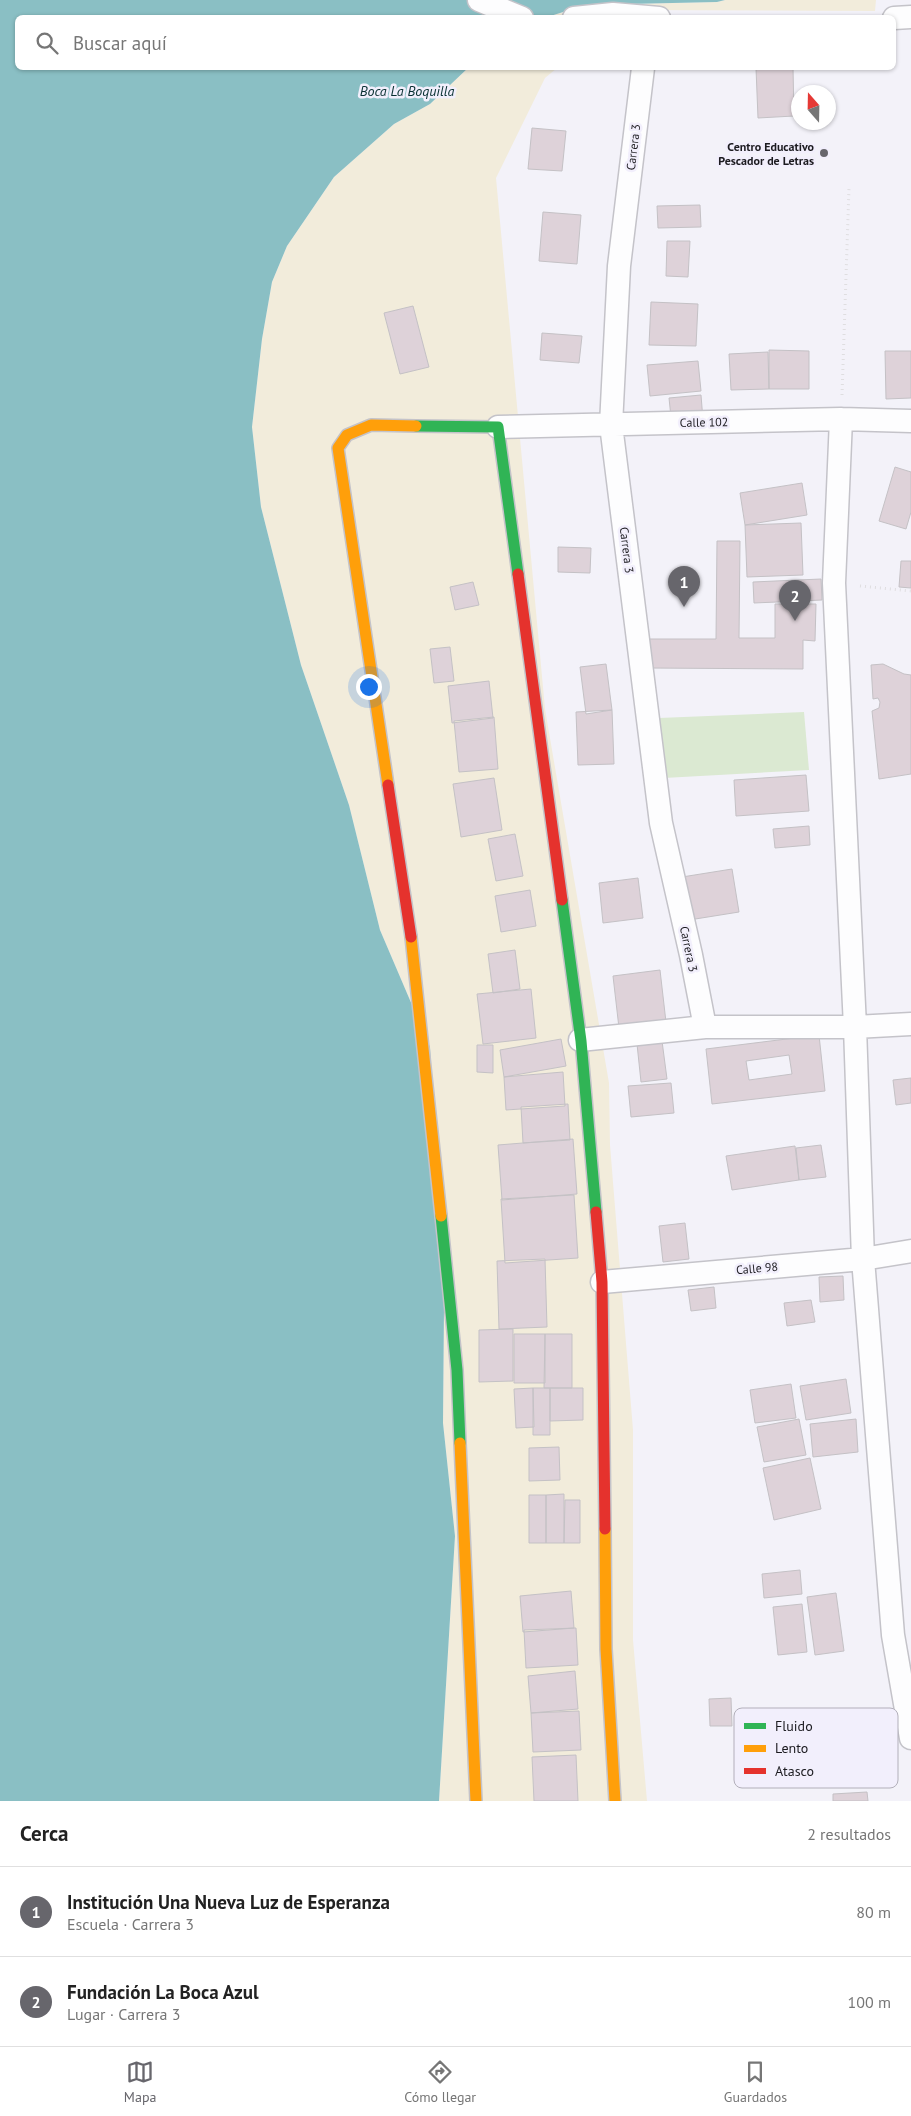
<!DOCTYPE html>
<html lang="es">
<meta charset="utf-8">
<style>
body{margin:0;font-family:"PT Sans",sans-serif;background:#f6f6f6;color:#222}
.compass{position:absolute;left:791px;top:85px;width:45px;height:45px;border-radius:50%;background:#fff;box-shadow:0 1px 4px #0004;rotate:340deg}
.you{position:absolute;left:368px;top:686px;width:18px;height:18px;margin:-12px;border:4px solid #fff;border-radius:50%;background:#1a73e8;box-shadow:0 0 0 8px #1a73e833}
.badge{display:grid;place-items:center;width:32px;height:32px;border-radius:50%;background:#67666c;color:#fff;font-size:16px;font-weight:700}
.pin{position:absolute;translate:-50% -41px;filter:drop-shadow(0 1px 2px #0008)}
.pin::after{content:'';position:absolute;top:26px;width:18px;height:15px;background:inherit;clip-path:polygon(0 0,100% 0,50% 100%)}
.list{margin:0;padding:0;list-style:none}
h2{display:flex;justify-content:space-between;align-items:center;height:65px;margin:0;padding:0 20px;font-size:21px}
h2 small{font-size:16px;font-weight:400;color:#767676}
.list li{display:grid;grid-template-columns:32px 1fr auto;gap:15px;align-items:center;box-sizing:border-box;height:90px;padding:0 20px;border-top:1px solid #e0e0e0}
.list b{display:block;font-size:19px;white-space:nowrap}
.list p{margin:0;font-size:16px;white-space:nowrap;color:#767676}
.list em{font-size:16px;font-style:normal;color:#767676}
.icon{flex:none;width:28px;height:28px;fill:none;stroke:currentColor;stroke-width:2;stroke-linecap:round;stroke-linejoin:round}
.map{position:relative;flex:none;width:911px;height:1801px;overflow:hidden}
.search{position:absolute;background:#fff;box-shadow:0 1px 4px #0004;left:15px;right:15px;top:15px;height:55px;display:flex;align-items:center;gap:12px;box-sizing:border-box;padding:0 18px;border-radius:8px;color:#767676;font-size:19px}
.sheet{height:245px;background:#fff}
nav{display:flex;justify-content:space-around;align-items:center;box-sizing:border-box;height:70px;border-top:1px solid #e0e0e0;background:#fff;font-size:14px;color:#767676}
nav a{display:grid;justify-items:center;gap:2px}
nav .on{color:#67666c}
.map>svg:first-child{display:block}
.green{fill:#dbe9d2}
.sand{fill:#f2ecdb}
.water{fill:#8abfc4}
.building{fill:#ded2d9;stroke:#c4c1c5;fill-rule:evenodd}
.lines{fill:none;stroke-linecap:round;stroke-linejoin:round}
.street-casing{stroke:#c4c3c9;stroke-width:25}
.fast-casing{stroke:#c4c3c9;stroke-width:14}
.slow-casing{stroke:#c4c3c9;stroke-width:14}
.jam-casing{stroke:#c4c3c9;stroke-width:14}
.path{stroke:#dfdee0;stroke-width:3;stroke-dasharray:1 4;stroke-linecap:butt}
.street{stroke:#fdfdfe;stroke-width:22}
.fast{stroke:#30b455;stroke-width:11}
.slow{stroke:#ff9f0a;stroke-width:11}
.jam{stroke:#e5322d;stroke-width:11}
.poi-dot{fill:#67666c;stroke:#f2effc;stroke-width:2}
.labels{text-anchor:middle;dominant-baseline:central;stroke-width:5;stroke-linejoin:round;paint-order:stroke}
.poi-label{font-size:12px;font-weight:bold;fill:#1c1b20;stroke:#f2effc;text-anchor:end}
.street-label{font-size:12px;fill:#1c1b20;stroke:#f2effc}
.water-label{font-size:14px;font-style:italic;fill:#093032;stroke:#f2effc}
.key{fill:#f2effc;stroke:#b2afba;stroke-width:1}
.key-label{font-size:14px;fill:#1c1b20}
</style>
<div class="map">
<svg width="911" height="1801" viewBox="0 0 911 1801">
<rect width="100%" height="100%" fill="#f3f2f9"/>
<path class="green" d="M804,712L809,770L664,778L659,718Z"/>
<path class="sand" d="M725,0H876L875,11L628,10L619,17L544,18L576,8L628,4L717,2Z
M468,68H557L545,78L496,178L545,709L609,1083L610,1145L633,1430V1640L647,1801H439L455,1536L443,1423L444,1308L430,1047L380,930L349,805L301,665L261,507L252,427L262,339L272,282L287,246L334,177L394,124L430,104Z"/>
<path class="water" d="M0,0H725L717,2L628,4L576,8L544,18H18V68H468L430,104L394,124L334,177L287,246L272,282L262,339L252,427L261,507L301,665L349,805L380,930L430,1047L444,1308L443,1423L455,1536L439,1801H0Z"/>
<path class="building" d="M756,68H793L794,116L758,118Z
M532,128L566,131L562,171L528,169Z
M700,205L701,227L658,228L657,206Z
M543,212L581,215L577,264L539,261Z
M667,241H690L688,277L666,276Z
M651,302L698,304L696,346L649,345Z
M413,306L429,367L400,374L384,313Z
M542,333L582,336L579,363L540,360Z
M769,350L809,351V389H769Z
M885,351H911V398L886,399Z
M768,352L769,389L731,390L729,354Z
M698,361L701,391L650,396L647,365Z
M701,395L703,420L671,417L669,398Z
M895,467L911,472V512L906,529L879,521Z
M802,483L807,515L745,525L740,493Z
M801,523L803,575L747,577L745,525Z
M717,541H740L739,638H775V604H816L815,641L803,640V669L648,668V639H716Z
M558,547L591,548L590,573L558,572Z
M901,561H911V588L899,587Z
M821,579L822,600L754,603L753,582Z
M473,582L479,605L455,610L450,587Z
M450,647L454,681L434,683L430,649Z
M606,664L612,710L586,714L580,667Z
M883,664L904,674L911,675V774L879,779L872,711L879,708L880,702L878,698L873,699L871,665Z
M489,681L493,718L452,723L448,686Z
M612,710L614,764L578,765L576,712Z
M494,717L498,769L459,772L454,721Z
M806,775L809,811L736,816L734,780Z
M494,778L502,830L461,837L453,784Z
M809,826L810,845L775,848L773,829Z
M515,834L523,876L496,881L488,839Z
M732,869L739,912L689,920L682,877Z
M638,878L643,918L603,923L599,883Z
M530,890L536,926L501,932L495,896Z
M515,950L520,989L493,993L488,954Z
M660,970L666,1022L619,1028L613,976Z
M531,989L536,1038L483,1044L477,994Z
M819,1035L825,1091L712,1104L706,1049ZM789,1055L792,1074L749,1080L746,1061Z
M561,1039L566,1066L504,1077L500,1050Z
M662,1041L667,1079L641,1082L637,1044Z
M477,1045H493V1073L477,1072Z
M563,1072L565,1106L506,1110L504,1077Z
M911,1078V1103L896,1105L893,1080Z
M671,1083L674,1113L631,1117L628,1086Z
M568,1104L570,1140L523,1143L521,1107Z
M573,1139L577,1194L502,1200L498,1145Z
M821,1145L826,1177L799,1180L796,1148Z
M795,1146L799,1180L732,1190L726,1156Z
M574,1195L578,1258L505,1263L501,1199Z
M685,1223L689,1259L663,1262L659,1226Z
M545,1259L547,1327L499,1329L497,1261Z
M843,1276L844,1300L820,1302L819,1277Z
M714,1287L716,1308L691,1311L688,1290Z
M811,1300L815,1322L787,1326L784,1303Z
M513,1329V1381L479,1382V1330Z
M514,1334H545V1383H514Z
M545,1334H572V1388H544Z
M846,1379L851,1413L806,1420L800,1386Z
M791,1384L796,1418L755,1423L750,1390Z
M533,1388H550V1435H533Z
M533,1388L534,1427L516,1428L514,1389Z
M550,1388H583V1420L550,1421Z
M799,1419L806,1455L764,1462L757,1427Z
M856,1419L858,1452L813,1457L810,1424Z
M559,1447L560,1480L529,1481V1448Z
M810,1458L821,1509L774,1520L763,1468Z
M564,1494V1543H546V1495Z
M529,1495H546V1543H529Z
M565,1500H580V1543H564Z
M800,1570L802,1594L764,1598L762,1574Z
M571,1591L574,1628L523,1632L520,1596Z
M836,1593L844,1651L815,1655L807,1597Z
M802,1604L807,1652L778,1655L773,1607Z
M576,1628L578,1665L526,1668L524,1630Z
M575,1671L578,1709L531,1713L528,1676Z
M731,1698L732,1726H710L709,1699Z
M579,1711L581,1750L533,1752L531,1713Z
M576,1755L578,1801H534L532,1757Z
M867,1792L868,1801H833V1794Z"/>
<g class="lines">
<defs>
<path id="street" d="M479,0L522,18
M574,18L613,14L659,18
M894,18L911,17
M643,68L619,266L611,425L661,823L691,955L705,1027
M841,419L834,583L855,1027L863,1259L893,1635L911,1738
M498,427L841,419L911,421
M580,1040L705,1027H855L911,1024
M602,1282L863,1259L911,1251"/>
<path id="fast" d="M416,426L498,427L518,574
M562,900L581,1041L596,1212
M441,1216L457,1370L460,1443"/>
<path id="slow" d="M388,785L338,448L347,435L371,425L416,426
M411,937L441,1216
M460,1443L476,1801
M605,1529L606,1649L615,1801"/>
<path id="jam" d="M518,574L562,900
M388,785L411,937
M596,1212L602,1282L605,1529"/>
</defs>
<use href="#street" class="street-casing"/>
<use href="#fast" class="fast-casing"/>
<use href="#slow" class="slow-casing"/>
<use href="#jam" class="jam-casing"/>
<path class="path" d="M842,395L849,188
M860,586L911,591"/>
<use href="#street" class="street"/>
<use href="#fast" class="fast"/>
<use href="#slow" class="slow"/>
<use href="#jam" class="jam"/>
</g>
<circle class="poi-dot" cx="824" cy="153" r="5"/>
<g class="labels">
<g class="poi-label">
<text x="814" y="146">Centro Educativo<tspan x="814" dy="14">Pescador de Letras</tspan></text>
</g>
<g class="street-label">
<text transform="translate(633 147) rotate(-83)">Carrera 3</text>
<text transform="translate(704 422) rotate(-1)">Calle 102</text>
<text transform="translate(627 550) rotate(83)">Carrera 3</text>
<text transform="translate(689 949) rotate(78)">Carrera 3</text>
<text transform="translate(757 1268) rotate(-5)">Calle 98</text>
</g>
<g class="water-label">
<text x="407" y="91">Boca La Boquilla</text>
</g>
</g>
<rect x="734" y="1708" width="164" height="80" rx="8" class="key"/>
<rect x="744" y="1723" width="22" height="6" fill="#30b455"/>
<rect x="744" y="1745" width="22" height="7" fill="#ff9f0a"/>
<rect x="744" y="1768" width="22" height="6" fill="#e5322d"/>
<g class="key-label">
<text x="775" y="1731">Fluido</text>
<text x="775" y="1753">Lento</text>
<text x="775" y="1776">Atasco</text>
</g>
</svg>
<svg class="compass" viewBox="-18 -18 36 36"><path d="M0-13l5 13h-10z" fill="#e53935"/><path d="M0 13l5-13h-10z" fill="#767676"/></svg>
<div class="you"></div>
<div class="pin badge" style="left:684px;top:607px">1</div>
<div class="pin badge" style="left:795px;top:621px">2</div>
<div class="search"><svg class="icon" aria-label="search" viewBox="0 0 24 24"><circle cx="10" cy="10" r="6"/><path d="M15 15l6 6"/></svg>Buscar aquí</div>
</div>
<section class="sheet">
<h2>Cerca<small>2 resultados</small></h2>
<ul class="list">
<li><span class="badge">1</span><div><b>Institución Una Nueva Luz de Esperanza</b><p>Escuela · Carrera 3</p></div><em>80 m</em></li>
<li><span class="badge">2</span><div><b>Fundación La Boca Azul</b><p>Lugar · Carrera 3</p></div><em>100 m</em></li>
</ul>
</section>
<nav>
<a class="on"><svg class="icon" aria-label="map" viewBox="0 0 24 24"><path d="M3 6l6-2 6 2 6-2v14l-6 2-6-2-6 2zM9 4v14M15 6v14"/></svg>Mapa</a>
<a><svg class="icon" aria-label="directions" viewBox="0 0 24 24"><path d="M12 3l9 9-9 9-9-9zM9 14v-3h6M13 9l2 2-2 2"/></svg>Cómo llegar</a>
<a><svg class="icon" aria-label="saved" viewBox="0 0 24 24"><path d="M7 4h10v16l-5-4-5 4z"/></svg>Guardados</a>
</nav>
